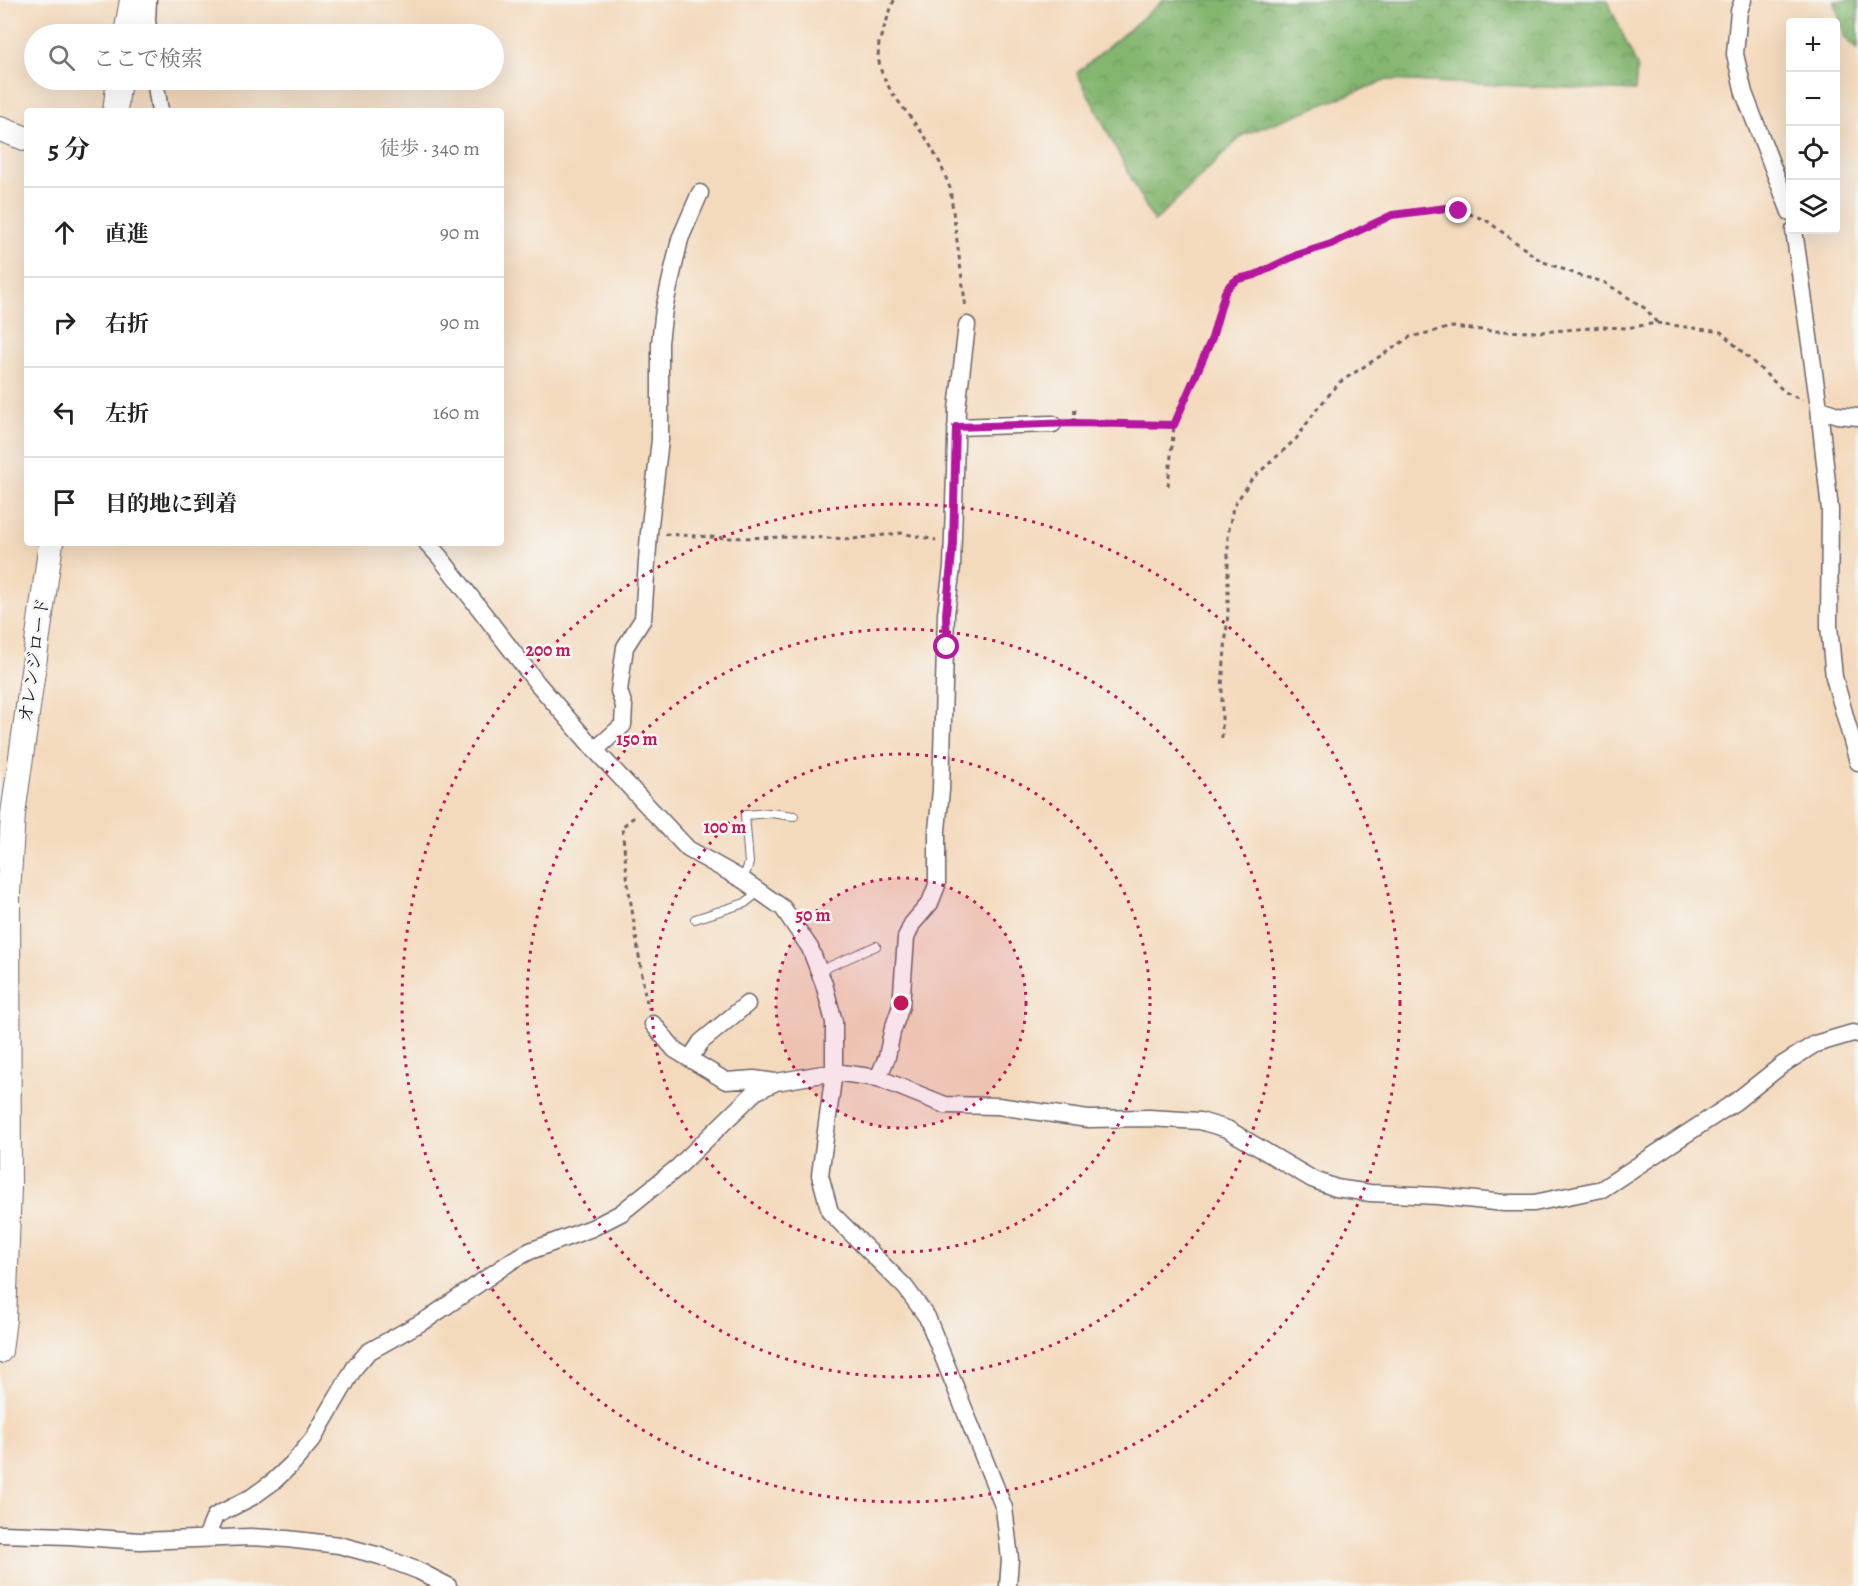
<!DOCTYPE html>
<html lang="ja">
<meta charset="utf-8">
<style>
body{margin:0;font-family:Alegreya,"Noto Serif JP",serif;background:#f6f6f6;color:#222}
.controls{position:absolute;right:18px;top:18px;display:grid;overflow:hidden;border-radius:6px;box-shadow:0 6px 24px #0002}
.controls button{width:54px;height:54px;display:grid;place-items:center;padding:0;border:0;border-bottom:2px solid #e0e0e0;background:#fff;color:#222;font:30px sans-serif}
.stop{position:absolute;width:18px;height:18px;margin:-14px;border:4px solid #b5179e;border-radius:50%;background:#fff}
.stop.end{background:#b5179e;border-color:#fff;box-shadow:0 2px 6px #0008}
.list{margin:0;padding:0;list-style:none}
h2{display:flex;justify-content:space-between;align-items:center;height:78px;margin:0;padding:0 24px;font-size:26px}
h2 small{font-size:20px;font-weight:400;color:#767676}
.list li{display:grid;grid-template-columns:39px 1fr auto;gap:18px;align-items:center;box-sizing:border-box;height:90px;padding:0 24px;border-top:2px solid #e0e0e0}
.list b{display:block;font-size:22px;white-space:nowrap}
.list em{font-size:20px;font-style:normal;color:#767676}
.icon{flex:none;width:33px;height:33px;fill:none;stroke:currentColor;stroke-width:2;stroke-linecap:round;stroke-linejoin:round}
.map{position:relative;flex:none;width:1858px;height:1586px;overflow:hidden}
.search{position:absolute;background:#fff;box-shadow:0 6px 24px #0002;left:24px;top:24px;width:480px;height:66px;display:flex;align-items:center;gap:15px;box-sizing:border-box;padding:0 21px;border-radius:33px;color:#767676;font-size:22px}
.panel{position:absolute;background:#fff;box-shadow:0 6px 24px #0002;left:24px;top:108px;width:480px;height:438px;border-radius:6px}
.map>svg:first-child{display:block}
.forest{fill:url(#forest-crowns);stroke:#536c55;stroke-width:1.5}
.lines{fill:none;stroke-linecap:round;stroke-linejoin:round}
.lane-casing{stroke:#6c6268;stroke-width:10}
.street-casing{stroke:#6c6268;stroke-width:19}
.secondary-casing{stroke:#6c6268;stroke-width:26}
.path{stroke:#6c6268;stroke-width:3;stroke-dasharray:4.5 4.5;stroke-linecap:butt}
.lane{stroke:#fff;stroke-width:8}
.street{stroke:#fff;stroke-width:16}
.secondary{stroke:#fff;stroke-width:24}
.route{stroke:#b5179e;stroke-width:8}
.ring{fill:none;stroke:#c2185b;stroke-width:3;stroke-dasharray:3 6}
.labels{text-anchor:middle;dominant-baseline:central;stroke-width:5;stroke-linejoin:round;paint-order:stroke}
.street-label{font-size:18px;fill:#22223b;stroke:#f6f6f2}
.centre{fill:#c2185b;stroke:#f6f6f2;stroke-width:3}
.ring-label{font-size:18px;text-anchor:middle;font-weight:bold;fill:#c2185b;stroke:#f6f6f2;stroke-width:5;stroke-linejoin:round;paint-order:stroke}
</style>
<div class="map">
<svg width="1858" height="1586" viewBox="0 0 1858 1586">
<defs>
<pattern id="forest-crowns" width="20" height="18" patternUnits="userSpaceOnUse" patternTransform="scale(1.5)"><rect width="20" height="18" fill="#84b66f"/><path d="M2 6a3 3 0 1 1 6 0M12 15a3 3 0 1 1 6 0" fill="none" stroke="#6c945c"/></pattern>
</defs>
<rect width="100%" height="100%" fill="#f6f6f2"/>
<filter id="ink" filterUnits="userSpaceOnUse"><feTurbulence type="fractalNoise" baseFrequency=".0167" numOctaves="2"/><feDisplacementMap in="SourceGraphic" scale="12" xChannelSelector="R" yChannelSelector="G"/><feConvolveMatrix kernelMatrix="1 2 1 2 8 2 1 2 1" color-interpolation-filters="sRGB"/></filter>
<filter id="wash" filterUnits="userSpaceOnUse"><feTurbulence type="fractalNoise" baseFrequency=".008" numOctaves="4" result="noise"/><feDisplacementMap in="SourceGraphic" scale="24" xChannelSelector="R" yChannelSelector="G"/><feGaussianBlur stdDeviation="1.35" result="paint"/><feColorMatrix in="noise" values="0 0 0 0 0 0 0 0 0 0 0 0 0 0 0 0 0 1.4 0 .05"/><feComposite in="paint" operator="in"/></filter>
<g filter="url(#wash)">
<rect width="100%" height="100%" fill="#f4dabd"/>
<path class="forest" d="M1164,0H1607L1637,66L1635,91L1387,80L1243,135L1154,222L1077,73Z
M1834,0H1858V51L1845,38Z"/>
</g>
<g filter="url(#ink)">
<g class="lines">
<defs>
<path id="lane" d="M743,880L749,863L745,815L770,813L794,816
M695,919L745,903L760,891
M819,971L876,946"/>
<path id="street" d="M148,0L147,21L149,34
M1743,0L1739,11L1735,54L1744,93L1790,212
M155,80L160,111
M1794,230L1819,408L1830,510L1829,626L1834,677L1858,762
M1819,408L1837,415L1858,417
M956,427L1053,424
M427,543L439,556L537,683L595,750L688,849L743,880L783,908L810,948L824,984L834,1022V1072L820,1175L830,1212L905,1287L927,1317L1004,1508L1010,1559L1008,1586
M595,750L623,725L624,706L619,691L625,647L643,619L649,533L660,440V343L664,309L680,239L700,193
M653,1024L675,1050L726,1081L754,1079L775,1082
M690,1059L701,1042L747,1004
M878,1078L887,1057L892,1032L901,1006L906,938L912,924L930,903L937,885V830L941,790L946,614L952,567L957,409L967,325
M0,1534L69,1536L140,1541L250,1537L287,1539L339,1545L380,1556L419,1571L448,1586
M206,1538L215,1516L252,1497L274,1481L293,1463L313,1439L355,1367L368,1352L429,1318L513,1260L530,1251L592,1228L621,1213L677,1168L755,1092L776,1082L834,1072L878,1078L945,1105L998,1106L1088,1119L1149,1118L1200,1121L1227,1129L1312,1179L1336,1188L1370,1193L1438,1196L1504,1203H1534L1602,1189L1735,1102L1782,1065L1815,1044L1853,1033L1858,1034"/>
<path id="secondary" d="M126,34L132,0
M115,111L119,80
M0,129L27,139
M0,1351L4,1319L9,1187L8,893L13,814L51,543"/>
</defs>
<use href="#lane" class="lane-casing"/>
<use href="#street" class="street-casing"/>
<use href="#secondary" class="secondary-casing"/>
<path class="path" d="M894,0L879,42L878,58L882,74L892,93L926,138L940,163L950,188L966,309
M1068,423L1174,425
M1074,423L1075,406
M1168,486L1174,425L1213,338L1225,292L1238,279L1255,275L1297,255L1331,244L1392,215L1452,208L1486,220L1541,261L1581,276L1604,282L1646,309L1657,323
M665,534L726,538L802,537L853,539L901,533L936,540
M1222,738V686L1228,612V535L1233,507L1252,479L1296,439L1317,409L1340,382L1410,337L1452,327L1492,331L1540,332L1603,327L1626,328L1657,323L1721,332L1785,392L1802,400
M634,817L622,827L628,884L645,995L649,1009"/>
<use href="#lane" class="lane"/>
<use href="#street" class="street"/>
<use href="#secondary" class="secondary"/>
</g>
</g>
<g class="lines" filter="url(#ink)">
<path class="route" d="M947,647L946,614L953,544L956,427L1074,423L1174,425L1212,338L1225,292L1230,285L1238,279L1255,275L1297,255L1331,244L1392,215L1446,208H1452L1459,211"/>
</g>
<circle cx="901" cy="1003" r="125" fill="#c2185b" fill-opacity=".12"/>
<g class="ring">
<circle cx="901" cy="1003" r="125"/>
<circle cx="901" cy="1003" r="249"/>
<circle cx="901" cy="1003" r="374"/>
<circle cx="901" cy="1003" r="499"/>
</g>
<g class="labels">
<g class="street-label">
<text transform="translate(34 660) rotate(-82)">オレンジロード</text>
</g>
</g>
<circle cx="901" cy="1003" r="9" class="centre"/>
<g class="ring-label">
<text x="548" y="656">200 m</text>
<text x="637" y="745">150 m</text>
<text x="725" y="833">100 m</text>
<text x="813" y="921">50 m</text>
</g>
</svg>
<div class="controls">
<button>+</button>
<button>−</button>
<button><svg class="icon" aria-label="locate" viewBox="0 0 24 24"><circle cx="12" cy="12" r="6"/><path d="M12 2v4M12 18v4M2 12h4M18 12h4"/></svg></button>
<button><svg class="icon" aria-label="layers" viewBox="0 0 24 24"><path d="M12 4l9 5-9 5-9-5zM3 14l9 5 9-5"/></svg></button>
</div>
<div class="stop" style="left:947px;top:647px"></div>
<div class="stop end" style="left:1459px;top:211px"></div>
<div class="search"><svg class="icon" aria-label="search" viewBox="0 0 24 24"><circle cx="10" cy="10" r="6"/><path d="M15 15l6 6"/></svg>ここで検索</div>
<section class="panel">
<h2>5 分<small>徒歩 · 340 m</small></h2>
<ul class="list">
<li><svg class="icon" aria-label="ahead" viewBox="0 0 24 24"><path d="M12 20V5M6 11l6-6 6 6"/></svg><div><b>直進</b></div><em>90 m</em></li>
<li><svg class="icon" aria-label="right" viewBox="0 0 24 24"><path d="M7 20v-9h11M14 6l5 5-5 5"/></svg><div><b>右折</b></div><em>90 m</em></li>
<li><svg class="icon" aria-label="left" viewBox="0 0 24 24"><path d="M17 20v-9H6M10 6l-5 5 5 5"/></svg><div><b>左折</b></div><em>160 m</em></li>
<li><svg class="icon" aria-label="arrive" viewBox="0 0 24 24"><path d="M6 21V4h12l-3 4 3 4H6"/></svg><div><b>目的地に到着</b></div></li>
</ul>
</section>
</div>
